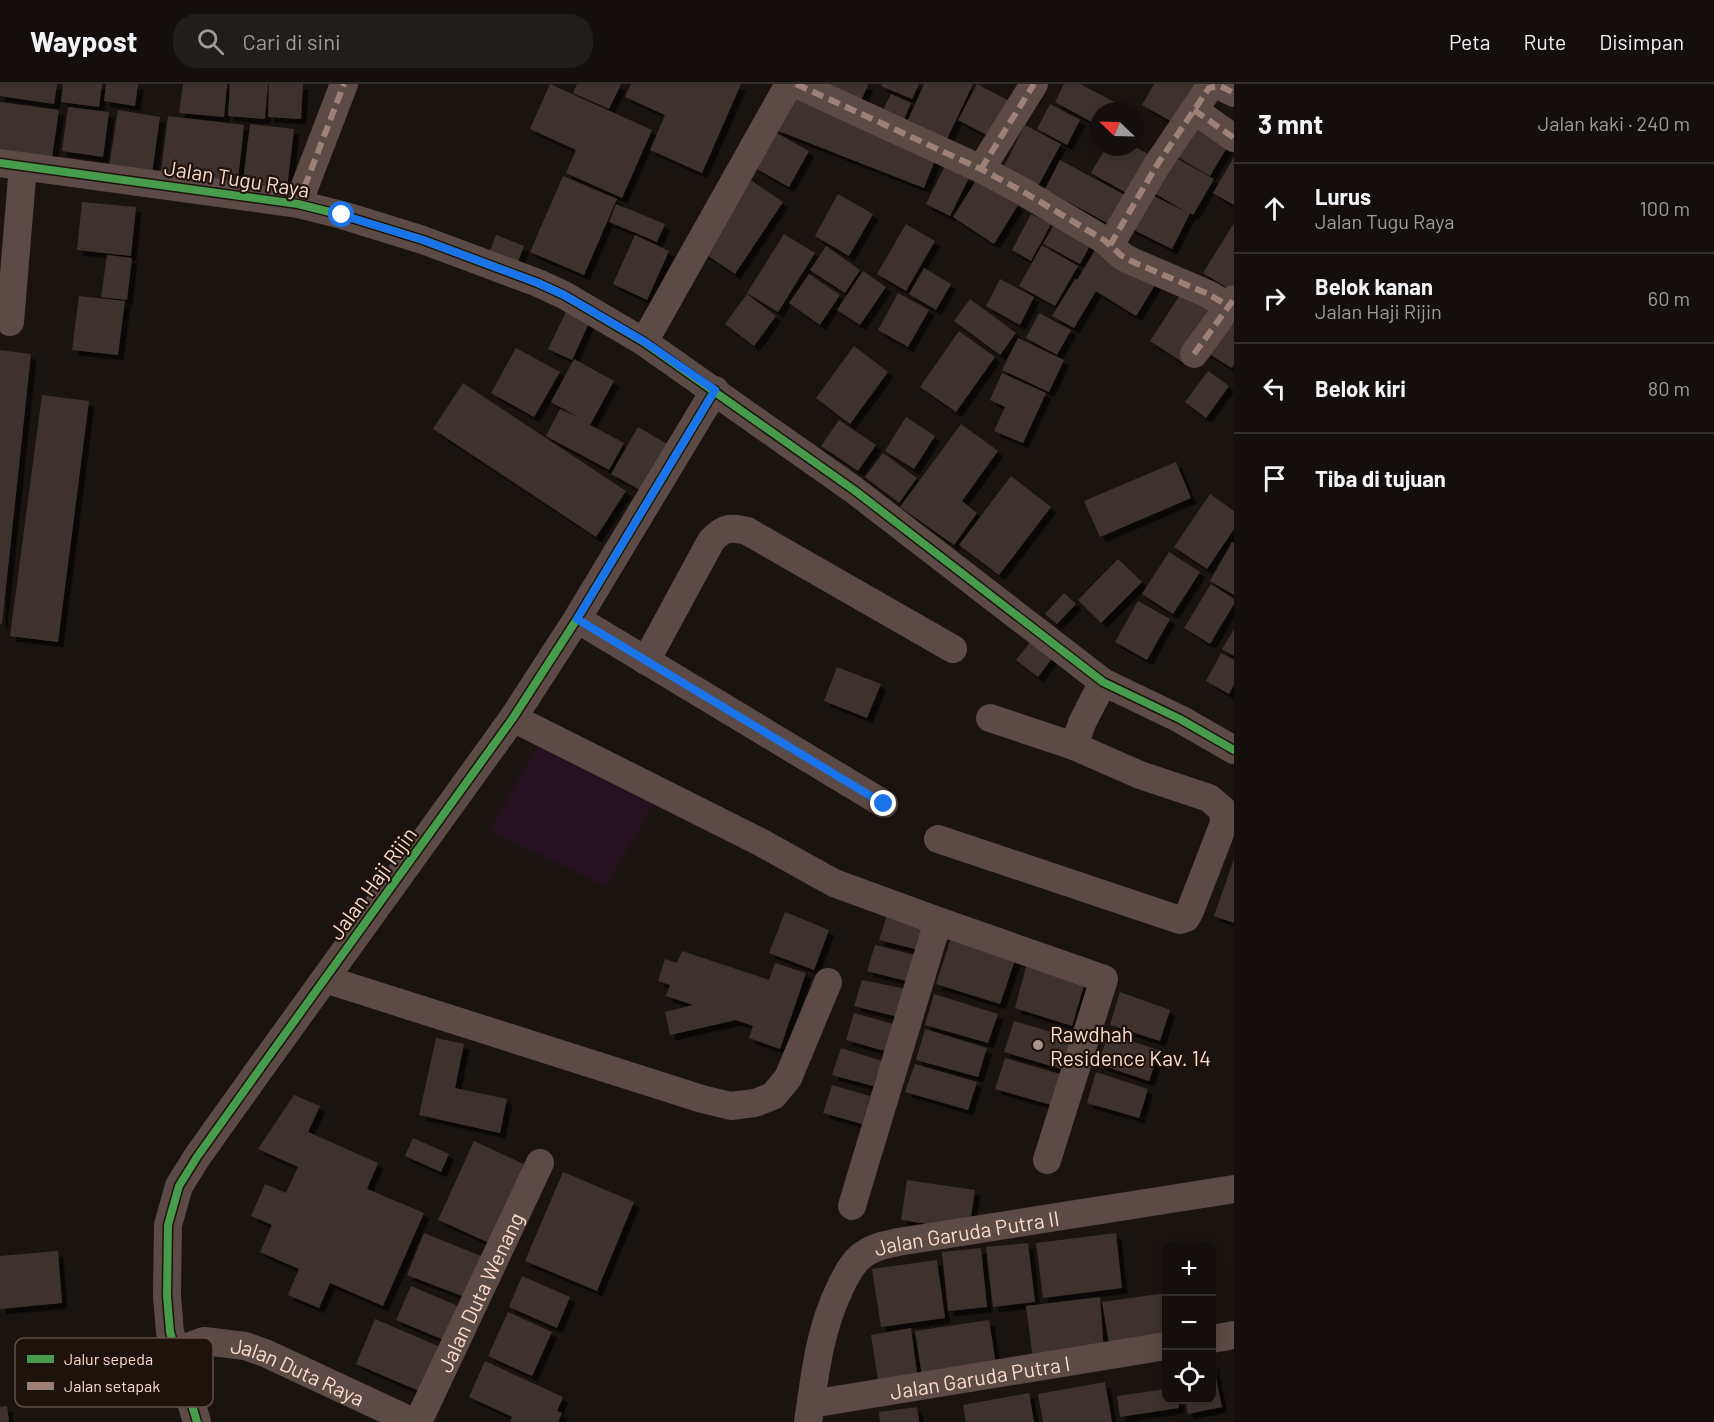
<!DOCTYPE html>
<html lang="id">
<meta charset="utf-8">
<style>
body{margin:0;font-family:Barlow,sans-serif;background:#211d1a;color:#f1f3f6}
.controls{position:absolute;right:18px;bottom:18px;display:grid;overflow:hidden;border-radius:12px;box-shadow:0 3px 15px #0003}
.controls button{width:54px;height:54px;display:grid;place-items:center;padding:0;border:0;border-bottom:2px solid #332f2d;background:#140f0c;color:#f1f3f6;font:30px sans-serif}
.compass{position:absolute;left:1090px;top:18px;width:54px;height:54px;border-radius:50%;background:#140f0c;box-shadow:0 3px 15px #0003;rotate:293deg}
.stop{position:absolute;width:18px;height:18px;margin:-14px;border:4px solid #1a73e8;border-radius:50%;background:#fff}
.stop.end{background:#1a73e8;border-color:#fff;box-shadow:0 2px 6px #0008}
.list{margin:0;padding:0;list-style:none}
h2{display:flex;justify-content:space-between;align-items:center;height:78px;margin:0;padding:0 24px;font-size:26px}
h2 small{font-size:20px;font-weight:400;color:#9d9c9d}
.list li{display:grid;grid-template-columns:39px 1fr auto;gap:18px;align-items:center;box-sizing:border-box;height:90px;padding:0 24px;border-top:2px solid #332f2d}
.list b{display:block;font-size:22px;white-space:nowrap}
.list p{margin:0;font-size:20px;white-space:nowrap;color:#9d9c9d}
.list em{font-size:20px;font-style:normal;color:#9d9c9d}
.icon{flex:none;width:33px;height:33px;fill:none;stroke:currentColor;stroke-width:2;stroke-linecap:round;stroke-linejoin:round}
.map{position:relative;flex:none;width:1234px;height:1338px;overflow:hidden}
header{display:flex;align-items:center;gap:36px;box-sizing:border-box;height:84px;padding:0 30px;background:#140f0c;border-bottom:2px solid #332f2d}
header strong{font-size:28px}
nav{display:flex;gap:33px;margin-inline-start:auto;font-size:21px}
.search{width:420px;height:54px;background:#211d1a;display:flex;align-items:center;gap:15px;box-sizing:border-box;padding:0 21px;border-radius:24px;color:#9d9c9d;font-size:22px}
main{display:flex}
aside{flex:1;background:#140f0c}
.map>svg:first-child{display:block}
.green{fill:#261121}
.building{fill:#3c332d;filter:url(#shadow)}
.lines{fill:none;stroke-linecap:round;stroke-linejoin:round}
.minor{stroke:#5b4a45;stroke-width:28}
.quiet{stroke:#9e8076;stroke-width:6;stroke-dasharray:12 6;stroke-linecap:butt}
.cycleway-casing{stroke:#1e130c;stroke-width:11}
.cycleway{stroke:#469c4c;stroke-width:8}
.route{stroke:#1a73e8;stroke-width:8}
.poi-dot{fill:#ae9589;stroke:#1e130c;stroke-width:2}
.labels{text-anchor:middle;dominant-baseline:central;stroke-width:4.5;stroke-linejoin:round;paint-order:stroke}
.street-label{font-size:21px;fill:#fedaca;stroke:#1e130c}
.poi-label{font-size:21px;fill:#fedaca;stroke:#1e130c;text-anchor:start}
.key{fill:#1e130c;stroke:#614f45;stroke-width:1.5}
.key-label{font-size:16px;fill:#fedaca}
</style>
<header>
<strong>Waypost</strong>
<div class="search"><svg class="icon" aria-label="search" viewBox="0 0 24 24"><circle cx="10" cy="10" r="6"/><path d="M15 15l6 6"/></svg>Cari di sini</div>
<nav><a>Peta</a><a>Rute</a><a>Disimpan</a></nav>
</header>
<main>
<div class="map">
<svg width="1234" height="1338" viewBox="0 0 1234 1338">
<defs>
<filter id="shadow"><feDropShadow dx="5.5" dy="5.5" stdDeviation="0" flood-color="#0009"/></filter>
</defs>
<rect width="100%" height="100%" fill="#1a1410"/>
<path class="green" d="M551,638L667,698L605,802L490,747Z"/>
<path class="building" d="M0,0H57L54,20L0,12Z
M63,0H102L99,23L61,18Z
M106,0H138L135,22L104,17Z
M183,0H227L224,33L179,29Z
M230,0H268L265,35L228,32Z
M269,0H303L301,35L268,33Z
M550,0L652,46L622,114L566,89L576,66L530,45Z
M577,0H621L609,25L573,9Z
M631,0H741L702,89L650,66L665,31L625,13Z
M816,0H867L868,1L859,21Z
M882,0H919L912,15L881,2Z
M924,0H973L947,55L908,36Z
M977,0L1015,20L996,56L958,36Z
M1064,0H1080L1126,24L1125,27H1099V42L1055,18Z
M1154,0H1207L1183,44L1142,21Z
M791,8L939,66L924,104L776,46Z
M891,10L911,19L902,40L881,30Z
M0,18L59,26L52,73L0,66Z
M1050,20L1080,36L1067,61L1037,45Z
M68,23L109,28L103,73L62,67Z
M118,26L160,33L151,96L108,89Z
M168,32L244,41L237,104L160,95Z
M1194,39L1229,60L1210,92L1174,71Z
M250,40L294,45L287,104L243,98Z
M1025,41L1061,60L1038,102L1003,84Z
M773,47L809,67L789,103L753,83Z
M1106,63H1135L1152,72L1130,111L1091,89Z
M1169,70L1214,95L1193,131L1190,129L1172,165L1128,143L1146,108L1188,129L1149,106Z
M1234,73V121L1213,109Z
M1060,76L1134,116L1118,145L1045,105Z
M945,82L969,94L950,132L926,120Z
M563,92L617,115L584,191L530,168Z
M746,93L783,118L735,190L698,165Z
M977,95L1018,121L994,160L953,133Z
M838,110L873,130L849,172L815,152Z
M82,118L136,123L131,172L77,166Z
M616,120L665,140L657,158L609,138Z
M1031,130L1051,140L1031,177L1012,166Z
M1058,133L1094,154L1080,180L1043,160Z
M1234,139V208L1203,189Z
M906,140L935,157L906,207L877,190Z
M784,150L815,169L778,228L747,209Z
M496,151L524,162L518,178L490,167Z
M635,151L669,167L647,216L613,200Z
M1042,161L1078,182L1055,222L1019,202Z
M1098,161L1157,198L1136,232L1096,207L1074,244L1052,232L1075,195L1077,196Z
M826,162L860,186L845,209L810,186Z
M107,171L132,174L127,216L101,213Z
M924,184L951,200L936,226L909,210Z
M863,187L886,203L860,241L837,226Z
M809,190L840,211L820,241L789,219Z
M1000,195L1034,213L1020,241L986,222Z
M1184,205L1216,226L1182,278L1150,257Z
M898,209L929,226L908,263L878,246Z
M747,210L776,232L754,262L725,240Z
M79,212L125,217L118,271L72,266Z
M970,215L1016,249L1000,271L954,237Z
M566,228L589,239L572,276L548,265Z
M1039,229L1071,246L1057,271L1026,254Z
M1224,234L1234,241V280L1232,284L1204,267Z
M959,247L995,273L956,328L920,303Z
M1018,254L1064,276L1049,308L1002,286Z
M854,262L888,288L850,340L816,314Z
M516,264L560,288L534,333L491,309Z
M0,266L31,270L2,540H0Z
M574,275L614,297L590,341L624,359L609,386L546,352L560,325L580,334L551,318Z
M1208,287L1229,302L1206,334L1185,318Z
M1002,289L1046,309L1023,359L994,347L1005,323L990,316Z
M463,299L626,407L596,453L433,345Z
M42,311L89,317L58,558L10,552Z
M906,333L935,352L914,385L885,367Z
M839,336L876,361L858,387L821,362Z
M961,340L998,367L962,417L977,429L954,461L900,423Z
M638,343L674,364L647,410L611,390Z
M883,369L917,394L899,419L865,393Z
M1176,378L1191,414L1100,453L1084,417Z
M1011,392L1051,423L999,491L959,461Z
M1210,410L1234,427V445L1207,485L1174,463Z
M1232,458L1234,459V511L1210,497Z
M1169,468L1200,488L1173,530L1142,510Z
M1118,475L1142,498L1101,539L1078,516Z
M1211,500L1234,515V520L1210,560L1184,544Z
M1064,509L1076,520L1057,540L1045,530Z
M1138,517L1170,535L1147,576L1115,558Z
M1234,545V572L1222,565Z
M1032,556L1054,572L1038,593L1016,576Z
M1221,569L1234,576V601L1229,610L1206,597Z
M837,583L881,600L867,634L824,617Z
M1234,775V839L1214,832Z
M785,828L829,846L814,886L769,869Z
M888,828L924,840L915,865L879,856Z
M951,854L1016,873L1000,920L936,900Z
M875,861L915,871L906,897L867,887Z
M682,867L769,896L775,879L806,889L780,965L749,954L753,942L736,936L670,951L665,928L693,921L666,912L670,901L658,897L665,875L677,879Z
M1027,879L1085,898L1072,942L1015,924Z
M862,896L906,905L898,933L854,922Z
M1120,908L1170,926L1160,957L1110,941Z
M934,910L998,930L988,959L925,941Z
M854,929L893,940L885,967L846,956Z
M1014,937L1072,954L1061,985L1004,968Z
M925,945L987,964L978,993L916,976Z
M1108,950L1159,966L1149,997L1098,980Z
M436,954L464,960L455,1004L507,1015L500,1049L419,1031Z
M841,964L882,977L873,1002L832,991Z
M1005,974L1060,990L1051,1021L995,1005Z
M915,980L977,998L968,1026L905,1008Z
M1096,988L1148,1005L1139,1034L1087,1019Z
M832,1001L870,1012L862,1040L823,1029Z
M294,1011L320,1022L308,1048L378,1079L367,1105L424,1129L383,1222L330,1199L319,1224L288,1211L299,1185L260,1168L272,1141L251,1132L265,1100L286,1109L298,1083L258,1065Z
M413,1054L449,1070L441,1088L405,1072Z
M474,1057L530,1083L494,1161L438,1136Z
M563,1088L634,1118L597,1207L525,1177Z
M907,1096L975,1106L969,1146L901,1136Z
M424,1149L486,1174L470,1215L407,1191Z
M1116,1149L1122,1204L1043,1214L1036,1159Z
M1028,1159L1035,1218L993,1223L986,1163Z
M981,1164L987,1223L948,1227L942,1168Z
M58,1167L62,1219L0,1225V1172Z
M937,1176L945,1234L881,1243L872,1185Z
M522,1192L570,1213L557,1244L509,1223Z
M411,1202L465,1225L451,1259L396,1236Z
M1166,1209V1256L1110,1265L1102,1218Z
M1100,1213L1104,1267L1034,1282L1026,1222Z
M508,1228L552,1248L532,1292L488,1272Z
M375,1235L445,1265L426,1310L356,1280Z
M989,1236L997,1287L923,1299L915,1247Z
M911,1244L918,1296L879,1302L871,1251Z
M1212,1275L1222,1323L1188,1330L1185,1316H1212Z
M485,1277L563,1313L557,1327L562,1329L558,1338H510L512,1333L469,1313Z
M1105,1298L1112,1338H1043L1038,1310Z
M1166,1305V1316H1178L1179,1324L1120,1333L1117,1312Z
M1029,1309L1034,1338H966L963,1321Z
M7,1322L9,1338H0V1323Z
M917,1323L919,1338H880L879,1328Z"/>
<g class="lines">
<g class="minor">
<path d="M796,0L981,85L1022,107L1104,156L1122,172L1131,177L1208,210L1229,222"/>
<path d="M1194,26L1234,54"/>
<path d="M0,79L298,120L342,131L423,156L538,199L564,211L644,258L854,406L1103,598L1180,635L1234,666"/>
<path d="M981,85L1034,0"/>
<path d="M298,120L344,0"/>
<path d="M1110,161L1157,81L1209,4L1220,2L1234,9"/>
<path d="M10,238L23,82"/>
<path d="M644,258L789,0"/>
<path d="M1194,270L1234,215"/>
<path d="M577,535L884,720"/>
<path d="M646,577L711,457C724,443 729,443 747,447L953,565"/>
<path d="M513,634L762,759L834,799L938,837L1104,895L1047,1076"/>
<path d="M990,634L1074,662"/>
<path d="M938,755L1180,836L1186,834L1190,827L1224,739L1223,726L1209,714L1140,691L1074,662L1082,639L1103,598"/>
<path d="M325,895L702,1015L731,1022L755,1019L773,1012L788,994L828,898"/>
<path d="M852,1122L938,837"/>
<path d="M1212,1255L1234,1251"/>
<path id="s1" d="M177,1267L204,1257L245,1262L265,1269L413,1338"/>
<path id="s2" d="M811,1320L1166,1262"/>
<path d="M197,1338L170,1248L167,1212L168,1141L179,1102L197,1073L267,975L513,634L577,535L715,306"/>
<path id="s3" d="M418,1338L540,1079"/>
<path id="s4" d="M808,1338C815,1291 819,1247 840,1204C845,1193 851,1181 860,1173C872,1163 884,1161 898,1158L1234,1105"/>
</g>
<path class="quiet" d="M796,0L981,85L1022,107L1104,156L1122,172L1131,177L1208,210L1229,222
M1194,26L1234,54
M981,85L1034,0
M298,120L344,0
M1110,161L1157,81L1209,4L1220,2L1234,9
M1194,270L1234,215"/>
<defs>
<path id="cycleway" d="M0,79L298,120L342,131L423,156L538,199L564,211L644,258L854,406L1103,598L1180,635L1234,666
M197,1338L170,1248L167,1212L168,1141L179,1102L197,1073L267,975L513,634L577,535L715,306"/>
</defs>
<use href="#cycleway" class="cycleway-casing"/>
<use href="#cycleway" class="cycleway"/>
</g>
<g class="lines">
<path class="route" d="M342,131L423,156L538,199L564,211L645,258L715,306L577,535L884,720"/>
</g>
<circle class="poi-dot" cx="1038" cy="961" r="6"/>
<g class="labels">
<g class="street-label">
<text transform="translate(237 94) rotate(9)">Jalan Tugu Raya</text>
<text transform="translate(372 799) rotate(-54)">Jalan Haji Rijin</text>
<text stroke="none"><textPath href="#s4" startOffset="286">Jalan Garuda Putra II</textPath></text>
<text stroke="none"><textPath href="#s3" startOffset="144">Jalan Duta Wenang</textPath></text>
<text stroke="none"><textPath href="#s1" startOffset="128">Jalan Duta Raya</textPath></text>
<text stroke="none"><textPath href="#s2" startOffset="171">Jalan Garuda Putra I</textPath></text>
</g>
<g class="poi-label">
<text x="1050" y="949">Rawdhah<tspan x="1050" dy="24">Residence Kav. 14</tspan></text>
</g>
</g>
<rect x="15" y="1254" width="198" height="69" rx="9" class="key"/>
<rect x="27" y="1271" width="27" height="8" fill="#469c4c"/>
<rect x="27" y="1298" width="27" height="8" fill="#9e8076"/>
<g class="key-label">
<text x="64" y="1281">Jalur sepeda</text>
<text x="64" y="1308">Jalan setapak</text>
</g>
</svg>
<div class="controls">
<button>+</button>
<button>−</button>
<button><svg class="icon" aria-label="locate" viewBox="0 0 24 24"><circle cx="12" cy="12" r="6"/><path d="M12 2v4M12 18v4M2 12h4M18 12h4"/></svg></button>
</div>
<svg class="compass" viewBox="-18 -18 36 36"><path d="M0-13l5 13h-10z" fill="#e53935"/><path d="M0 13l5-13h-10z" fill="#9d9c9d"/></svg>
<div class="stop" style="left:342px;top:131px"></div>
<div class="stop end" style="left:884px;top:720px"></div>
</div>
<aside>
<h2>3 mnt<small>Jalan kaki · 240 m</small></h2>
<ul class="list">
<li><svg class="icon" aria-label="ahead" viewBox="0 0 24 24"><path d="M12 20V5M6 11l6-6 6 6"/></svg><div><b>Lurus</b><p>Jalan Tugu Raya</p></div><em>100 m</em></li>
<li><svg class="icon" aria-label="right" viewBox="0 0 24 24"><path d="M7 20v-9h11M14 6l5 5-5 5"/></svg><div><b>Belok kanan</b><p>Jalan Haji Rijin</p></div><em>60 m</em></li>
<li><svg class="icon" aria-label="left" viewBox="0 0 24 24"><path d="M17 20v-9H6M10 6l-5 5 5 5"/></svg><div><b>Belok kiri</b></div><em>80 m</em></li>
<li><svg class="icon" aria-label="arrive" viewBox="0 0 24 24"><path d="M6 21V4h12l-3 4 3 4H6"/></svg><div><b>Tiba di tujuan</b></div></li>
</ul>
</aside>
</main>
